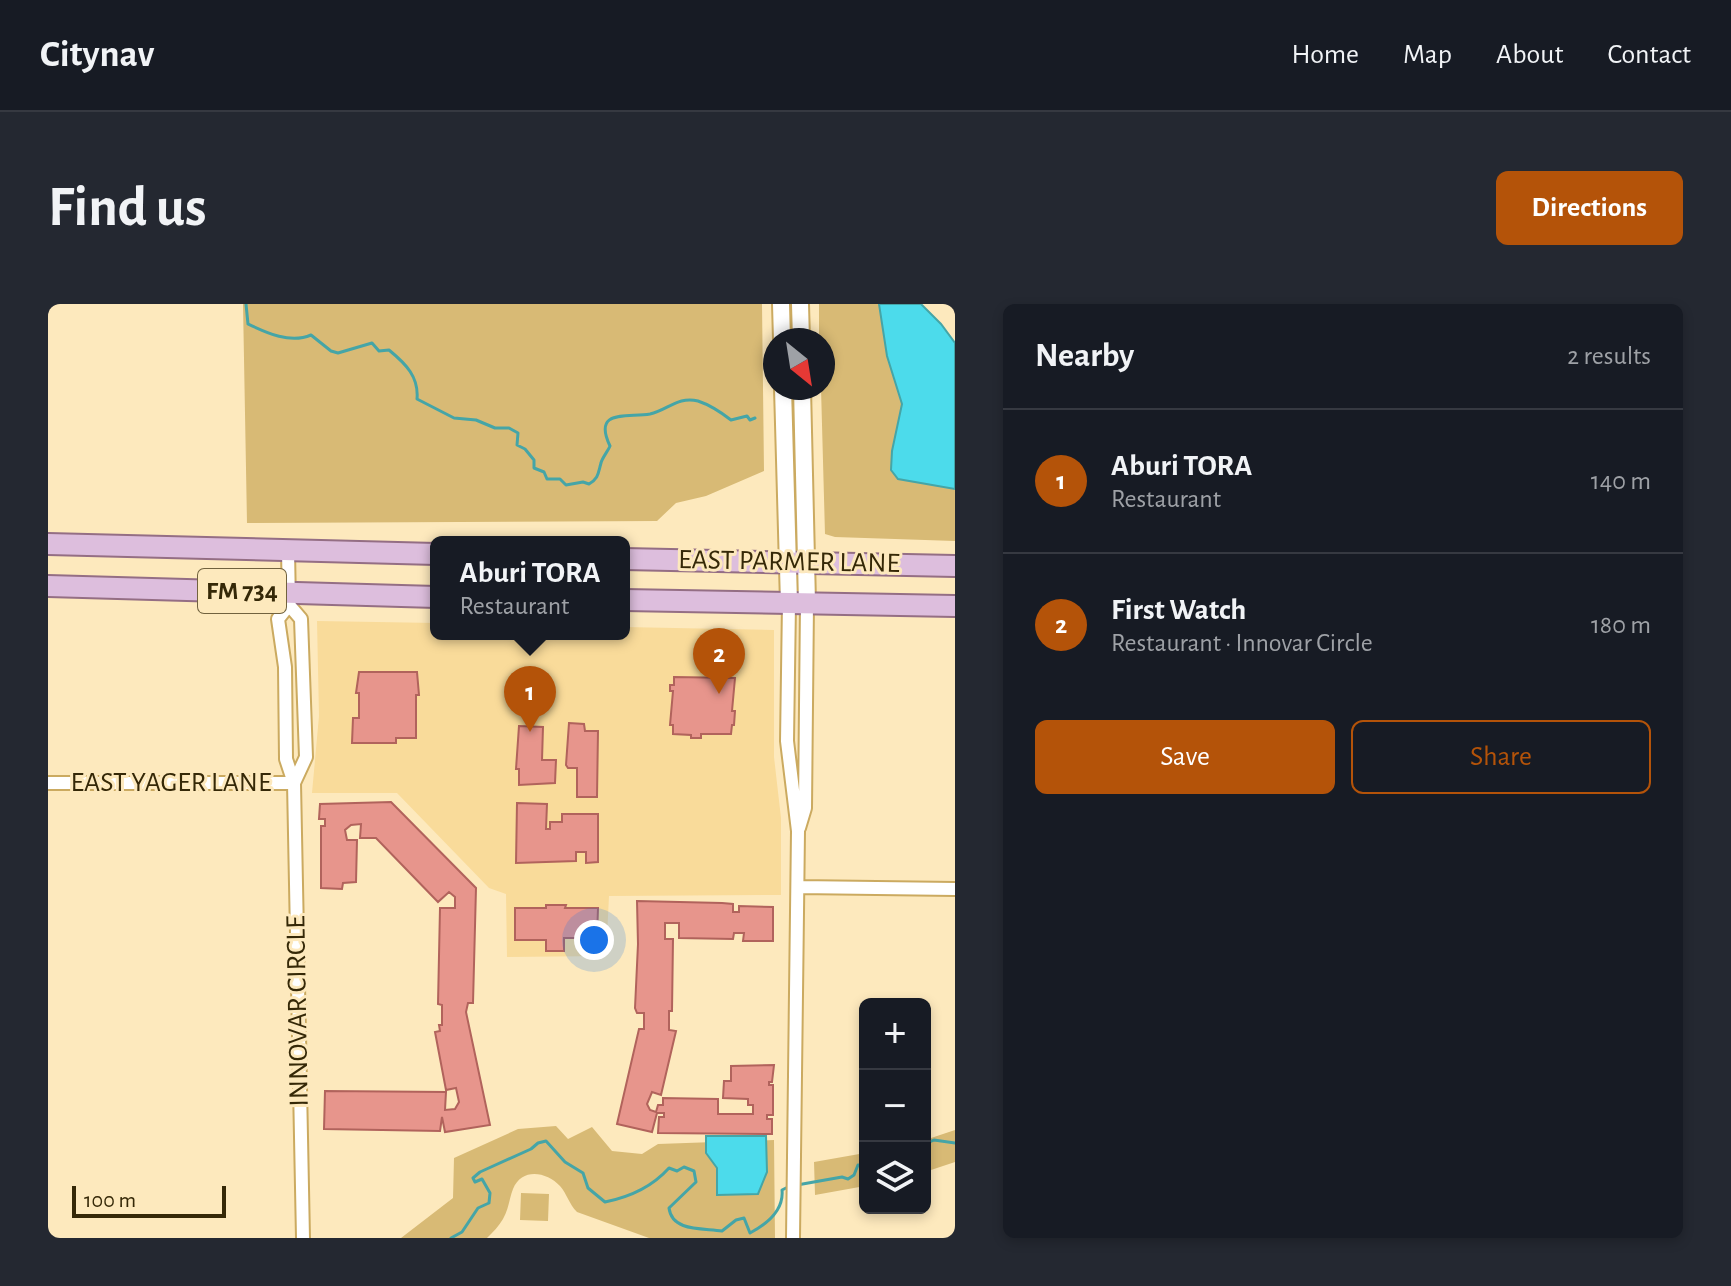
<!DOCTYPE html>
<meta charset="utf-8">
<style>
body{margin:0;font-family:"Alegreya Sans",sans-serif;background:#242831;color:#f1f3f6}
.controls{position:absolute;right:24px;bottom:24px;display:grid;overflow:hidden;border-radius:12px;box-shadow:0 4px 12px #0003}
.controls button{width:72px;height:72px;display:grid;place-items:center;padding:0;border:0;border-bottom:2px solid #363941;background:#171b24;color:#f1f3f6;font:40px sans-serif}
.compass{position:absolute;left:715px;top:24px;width:72px;height:72px;border-radius:50%;background:#171b24;box-shadow:0 4px 12px #0003;rotate:150deg}
.scale{position:absolute;left:24px;bottom:20px;width:154px;box-sizing:border-box;padding-left:8px;border:4px solid #352807;border-top:0;font-size:22px;line-height:28px;white-space:nowrap;color:#352807;-webkit-text-stroke:6px #fde9bd;paint-order:stroke}
.you{position:absolute;left:546px;top:636px;width:28px;height:28px;margin:-20px;border:6px solid #fff;border-radius:50%;background:#1a73e8;box-shadow:0 0 0 12px #1a73e833}
.badge{display:grid;place-items:center;width:52px;height:52px;border-radius:50%;background:#b45309;color:#fff;font-size:26px;font-weight:700}
.pin{position:absolute;translate:-50% -66px;filter:drop-shadow(0 2px 4px #0008)}
.pin::after{content:'';position:absolute;top:42px;width:28px;height:24px;background:inherit;clip-path:polygon(0 0,100% 0,50% 100%)}
.popup{position:absolute;left:382px;top:232px;width:200px;height:104px;box-sizing:border-box;display:grid;place-content:center;border-radius:12px;background:#171b24;filter:drop-shadow(0 2px 6px #0005);font-size:26px;white-space:nowrap;color:#9ea1a6}
.popup b{font-size:30px;color:#f1f3f6}
.popup::after{content:'';position:absolute;left:50%;top:100%;margin-left:-16px;border:16px solid transparent;border-top-color:#171b24}
.list{margin:0;padding:0;list-style:none}
h2{display:flex;justify-content:space-between;align-items:center;height:104px;margin:0;padding:0 32px;font-size:34px}
h2 small{font-size:26px;font-weight:400;color:#9ea1a6}
.list li{display:grid;grid-template-columns:52px 1fr auto;gap:24px;align-items:center;box-sizing:border-box;height:144px;padding:0 32px;border-top:2px solid #363941}
.list b{display:block;font-size:30px;white-space:nowrap}
.list p{margin:0;font-size:26px;white-space:nowrap;color:#9ea1a6}
.list em{font-size:26px;font-style:normal;color:#9ea1a6}
.actions{display:flex;gap:16px;padding:24px 32px}
.actions a{flex:1;padding:18px 0;border:2px solid #b45309;border-radius:12px;text-align:center;font-size:28px;color:#b45309}
.actions .main{background:#b45309;color:#fff}
.icon{flex:none;width:44px;height:44px;fill:none;stroke:currentColor;stroke-width:2;stroke-linecap:round;stroke-linejoin:round}
.map{position:relative;flex:none;width:907px;height:934px;overflow:hidden;border-radius:12px}
header{display:flex;align-items:center;gap:48px;box-sizing:border-box;height:112px;padding:0 40px;background:#171b24;border-bottom:2px solid #363941}
header strong{font-size:38px}
nav{display:flex;gap:44px;margin-inline-start:auto;font-size:28px}
.intro{display:flex;align-items:center;justify-content:space-between;box-sizing:border-box;height:192px;padding:0 48px}
h1{margin:0;font-size:56px}
.button{padding:20px 36px;border-radius:12px;background:#b45309;color:#fff;font-size:28px;font-weight:700}
main{display:flex;gap:48px;padding:0 48px}
aside{flex:1;background:#171b24;border-radius:12px;box-shadow:0 4px 12px #0003}
.map>svg:first-child{display:block}
.built{fill:#f9db9a}
.green{fill:#d8ba75}
.water{fill:#4cdbeb;stroke:#45a5a7;stroke-width:2}
.lines{fill:none;stroke-linecap:round;stroke-linejoin:round}
.stream{stroke:#45a5a7;stroke-width:3}
.building{fill:#e7958c;stroke:#b1635c;stroke-width:2}
.minor-casing{stroke:#cbaa60;stroke-width:16}
.tertiary-casing{stroke:#cbaa60;stroke-width:20}
.primary-casing{stroke:#946e84;stroke-width:24}
.minor{stroke:#fff;stroke-width:12}
.tertiary{stroke:#fff;stroke-width:16}
.primary{stroke:#ddbedd;stroke-width:20}
.labels{text-anchor:middle;dominant-baseline:central;stroke-width:6;stroke-linejoin:round;paint-order:stroke}
.shield{fill:#fde9bd;stroke:#71623e;stroke-width:2}
.shield-label{font-size:26px;font-weight:bold;fill:#352807}
.street-label{font-size:28px;fill:#352807;stroke:#fde9bd}
</style>
<header>
<strong>Citynav</strong>
<nav><a>Home</a><a>Map</a><a>About</a><a>Contact</a></nav>
</header>
<div class="intro"><h1>Find us</h1><a class="button">Directions</a></div>
<main>
<div class="map">
<svg width="907" height="934" viewBox="0 0 907 934">
<rect width="100%" height="100%" fill="#fde9bd"/>
<path class="built" d="M269,317L388,319V330H576V323L726,326V453L733,514V591L561,592L558,652L459,653L458,590L441,584L349,489H264L271,412Z"/>
<path class="green" d="M195,0H714L716,167L658,192L628,199L609,217L199,219Z
M771,0H831L839,52L854,100L844,147L843,166L850,175L907,185V237L787,233L777,230L773,84H775V36H771Z
M508,822L520,835L544,823L564,847L594,850L610,840L726,836L727,934H601L529,908C521,900 519,890 512,882C499,868 474,863 465,885C461,895 461,905 455,915C451,922 445,928 439,934H353L405,894L406,854L470,825Z
M907,826V858L877,868V836Z
M817,849V882L767,891L766,858Z
M473,889L501,890L500,917L472,916Z"/>
<path class="water" d="M831,0H873L893,20L907,39V185L850,175L843,166L844,147L854,100L839,52Z
M658,832H718L719,868L710,890L669,891V864L658,849Z"/>
<g class="lines">
<path class="stream" d="M198,0L200,20C219,29 242,40 263,31L283,47L290,49L324,39L331,47L341,46C358,60 371,73 369,95L406,114L428,116L447,124H461L470,129L469,141L477,145L486,156V164L496,168L499,175H512L518,181L535,178L541,180C551,174 550,169 553,159C554,154 560,147 562,142C544,104 580,114 602,110C620,106 630,92 650,97C662,101 674,109 683,116L699,112L702,116L707,114
M877,840L886,836L907,839
M749,881L794,873L800,875L806,871L810,861L817,862
M403,934L414,928L430,904L441,899L442,889L434,875L427,878L425,874L432,868L483,845L490,839L498,837L517,858L535,869L540,884L557,898C582,893 604,883 621,864L629,867L636,863L646,867L648,878L621,904C624,928 655,924 674,927L688,916L696,914L702,929C719,920 736,906 734,886L742,882"/>
</g>
<path class="building" d="M311,368H369L371,391H368V434H348V439H304L305,414H311V389H308Z
M626,373L687,374L684,407H687L686,421H684L683,430H653V434H643V431L625,430V421H622L625,387H622V381H626Z
M521,419L536,420L537,427H550L549,493H529V464H520L518,461Z
M471,422L495,423L494,456H508L507,479L471,481V465H468Z
M343,498L428,584L425,699H420L418,708L442,821L397,828L394,813L392,827L276,825L277,787L398,788L397,806L407,805L411,798L408,784L398,786L387,728L392,727L391,721H394V701L390,700L392,604H407V593L401,588L390,598L328,534H312L313,520L303,521L297,526L299,536H309L308,578L295,579L294,585L273,584V522H277V515H271L272,500Z
M469,499L499,500L498,525H502V518H514V510H550V558L538,559V548H528V557L468,559Z
M589,597L674,599L685,600V608H691V602L725,603V637H695L696,629H686L685,635L631,634V619H617V635H625L624,707H621V726L628,727L613,791L604,788L599,800L602,806L608,808L610,801H615V794L670,795V810H705V801H700V795L675,794L676,777H683V762L726,761L724,778H721V781H725V811H719V815H724V830L610,829L611,813H616V809H609L604,828L569,820L591,725H596V709H589L587,704L590,640Z
M498,601H518L517,604H550L549,634H516V647H498V636H467V604H498Z"/>
<g class="lines">
<defs>
<path id="minor" d="M240,246L241,301L230,315L237,363L238,455L246,479L255,934
M741,299L739,437L750,527L745,934
M241,301L253,315L258,453L246,479
M0,479H246
M751,524L757,504L759,299
M750,583L907,585"/>
<path id="tertiary" d="M733,0L734,36
M752,0L753,36
M735,84L741,299
M754,84L759,299"/>
<path id="primary" d="M0,240L388,250
M576,255L907,262
M0,282L388,293
M576,296L907,302"/>
</defs>
<use href="#minor" class="minor-casing"/>
<use href="#tertiary" class="tertiary-casing"/>
<use href="#primary" class="primary-casing"/>
<use href="#minor" class="minor"/>
<use href="#tertiary" class="tertiary"/>
<use href="#primary" class="primary"/>
</g>
<g class="labels">
<rect class="shield" x="150" y="265" width="88" height="44" rx="6"/>
<g class="shield-label">
<text x="194" y="287">FM 734</text>
</g>
<g class="street-label">
<text transform="translate(741 258) rotate(1)">EAST PARMER LANE</text>
<text x="123" y="479">EAST YAGER LANE</text>
<text transform="translate(250 707) rotate(-91)">INNOVAR CIRCLE</text>
</g>
</g>
</svg>
<div class="controls">
<button>+</button>
<button>−</button>
<button><svg class="icon" aria-label="layers" viewBox="0 0 24 24"><path d="M12 4l9 5-9 5-9-5zM3 14l9 5 9-5"/></svg></button>
</div>
<svg class="compass" viewBox="-18 -18 36 36"><path d="M0-13l5 13h-10z" fill="#e53935"/><path d="M0 13l5-13h-10z" fill="#9ea1a6"/></svg>
<div class="scale">100 m</div>
<div class="you"></div>
<div class="pin badge" style="left:482px;top:428px">1</div>
<div class="popup"><b>Aburi TORA</b>Restaurant</div>
<div class="pin badge" style="left:671px;top:390px">2</div>
</div>
<aside>
<h2>Nearby<small>2 results</small></h2>
<ul class="list">
<li><span class="badge">1</span><div><b>Aburi TORA</b><p>Restaurant</p></div><em>140 m</em></li>
<li><span class="badge">2</span><div><b>First Watch</b><p>Restaurant · Innovar Circle</p></div><em>180 m</em></li>
</ul>
<div class="actions"><a class="main">Save</a><a>Share</a></div>
</aside>
</main>
